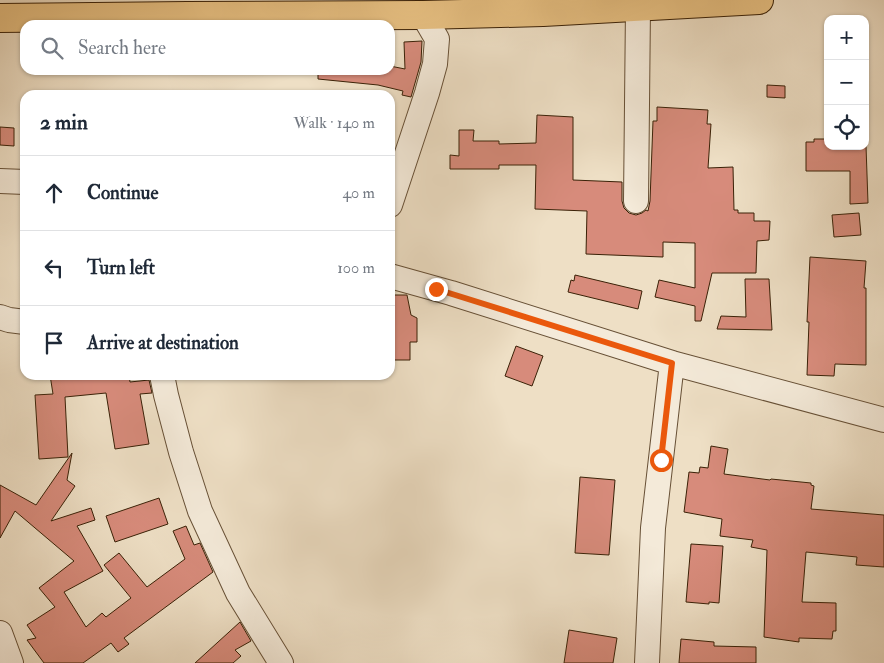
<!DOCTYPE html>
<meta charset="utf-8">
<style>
body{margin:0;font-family:"IM FELL Double Pica",serif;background:#f6f6f7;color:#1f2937}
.controls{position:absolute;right:15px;top:15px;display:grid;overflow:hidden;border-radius:10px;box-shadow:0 1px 4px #0004}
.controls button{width:45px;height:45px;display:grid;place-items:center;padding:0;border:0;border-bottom:1px solid #e0e1e3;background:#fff;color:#1f2937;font:25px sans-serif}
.stop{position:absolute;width:15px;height:15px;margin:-11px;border:4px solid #ea580c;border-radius:50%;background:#fff}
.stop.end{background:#ea580c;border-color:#fff;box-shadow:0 1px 5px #0008}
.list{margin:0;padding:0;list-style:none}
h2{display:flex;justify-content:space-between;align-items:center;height:65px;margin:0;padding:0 20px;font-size:21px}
h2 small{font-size:16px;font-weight:400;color:#747a83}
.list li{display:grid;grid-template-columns:32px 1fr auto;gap:15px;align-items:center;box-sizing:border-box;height:75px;padding:0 20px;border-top:1px solid #e0e1e3}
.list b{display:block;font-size:19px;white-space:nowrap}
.list em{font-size:16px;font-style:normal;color:#747a83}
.icon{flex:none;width:28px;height:28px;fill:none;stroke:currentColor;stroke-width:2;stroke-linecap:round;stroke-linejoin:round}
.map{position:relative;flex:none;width:884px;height:663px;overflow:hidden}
.search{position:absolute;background:#fff;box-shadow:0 1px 4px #0004;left:20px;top:20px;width:375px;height:55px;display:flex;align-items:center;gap:12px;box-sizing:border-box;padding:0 18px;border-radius:15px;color:#747a83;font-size:19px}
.panel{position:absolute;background:#fff;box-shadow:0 1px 4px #0004;left:20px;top:90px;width:375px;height:290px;border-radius:15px}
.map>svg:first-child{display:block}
.building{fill:#d78b7b;stroke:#3a2107}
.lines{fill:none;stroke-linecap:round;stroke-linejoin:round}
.minor-casing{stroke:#675036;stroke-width:26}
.major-casing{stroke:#3a2107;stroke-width:30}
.minor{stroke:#f4ead9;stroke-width:24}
.major{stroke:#e7c082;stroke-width:28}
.route{stroke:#ea580c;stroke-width:6}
</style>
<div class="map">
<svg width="884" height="663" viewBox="0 0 884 663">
<rect width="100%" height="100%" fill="#eedfc5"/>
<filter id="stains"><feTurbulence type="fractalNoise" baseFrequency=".004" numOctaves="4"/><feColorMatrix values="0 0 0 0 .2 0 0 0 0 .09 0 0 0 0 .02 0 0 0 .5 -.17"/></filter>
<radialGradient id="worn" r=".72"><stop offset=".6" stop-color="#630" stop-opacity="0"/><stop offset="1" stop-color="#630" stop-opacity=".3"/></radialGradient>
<path class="building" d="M422,41L421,62L411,97L402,95L403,91L378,85L318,79V70H390V66L405,69L404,42Z
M767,85L785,86V98L767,97Z
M657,107L708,110L707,124H711L708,168L733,167L734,210H738V213H754V221H770L769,240L757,241L756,273H712L701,321H695V306L655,297L659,280L695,288V243L663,242V257L586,254L587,211L535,209L536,165H499V169H450V155L459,156V130H474L473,141H499V144L536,143L537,115L573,117V180L622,182V201L624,208L629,213L636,215L642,213L646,210L648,211L650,201L653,121H657Z
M0,127L14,128V146L0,145Z
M814,139H828V146H866L868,203L850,204V171H806V142H814Z
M859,213L861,235L834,237L832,215Z
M810,257L866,261L864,288H866V365L835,364L834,376L807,375L809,322H807Z
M575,275L642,291L638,309L568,292L571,280L574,281Z
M745,279H769L772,330L717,329L721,316L746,317Z
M390,295H407L411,315L417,318V342H410V360H390Z
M516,346L543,356L532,386L505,376Z
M50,375H129L130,382L149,380L152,393L140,394L149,444L115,449L106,393L65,397L68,457L39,459L35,395L53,394Z
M711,446L728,449L724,474L770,480L771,479L811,483V485L814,486L811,509L884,515V567L856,565L857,557L806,552L802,602L836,603V631H833L832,639L799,638V642L764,637L767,550L751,547L753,540L720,536L722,519L684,512L689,472L699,473L700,467L708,468Z
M72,453L67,480L75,486L51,521L91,508L95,520L77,526L103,571L64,592L86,627L102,613L106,617L131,598L104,565L119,553L147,587L185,559L173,531L186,526L194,545L200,543L213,572L124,638L129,644L118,652L111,643L83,663H44L27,640L36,638L27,625L55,607L39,588L74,561L15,511L0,538V485L36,505Z
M580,477L615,480L609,555L575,553Z
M159,498L168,524L115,542L106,516Z
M691,544L723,546L719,603L709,602V604L686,602Z
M240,622L251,641L235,650L241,656L233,663H195Z
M569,630L617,638L613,663H564Z
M681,639L714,642V646L756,647V663H679Z"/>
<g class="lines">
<defs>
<path id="minor" d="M0,181L25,182
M636,201L638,7
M390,205L427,93L435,64L437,39L423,15
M390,276L451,293L672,363L884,420
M0,317L9,320L25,322
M162,375L166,395L181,452L200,511L238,593L281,663
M0,633L11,663
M647,663L653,528L672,363"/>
<path id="major" d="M0,18L187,16L423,15L543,12L759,0"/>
</defs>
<use href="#minor" class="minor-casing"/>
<use href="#major" class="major-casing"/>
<use href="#minor" class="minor"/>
<use href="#major" class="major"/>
</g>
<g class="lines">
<path class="route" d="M436,289L672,363L661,460"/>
</g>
<rect width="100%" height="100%" filter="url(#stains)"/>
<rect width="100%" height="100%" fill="url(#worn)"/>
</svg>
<div class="controls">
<button>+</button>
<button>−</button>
<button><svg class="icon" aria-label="locate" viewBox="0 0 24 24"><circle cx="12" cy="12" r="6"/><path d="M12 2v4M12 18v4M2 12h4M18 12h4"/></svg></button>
</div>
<div class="stop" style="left:661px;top:460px"></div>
<div class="stop end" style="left:436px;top:289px"></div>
<div class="search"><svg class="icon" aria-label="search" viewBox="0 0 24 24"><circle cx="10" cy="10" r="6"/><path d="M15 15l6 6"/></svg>Search here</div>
<section class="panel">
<h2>2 min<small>Walk · 140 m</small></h2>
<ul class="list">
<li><svg class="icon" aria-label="ahead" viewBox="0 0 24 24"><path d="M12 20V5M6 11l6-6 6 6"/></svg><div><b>Continue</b></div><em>40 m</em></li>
<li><svg class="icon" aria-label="left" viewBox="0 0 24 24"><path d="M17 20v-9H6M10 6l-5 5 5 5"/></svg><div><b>Turn left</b></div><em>100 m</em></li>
<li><svg class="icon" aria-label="arrive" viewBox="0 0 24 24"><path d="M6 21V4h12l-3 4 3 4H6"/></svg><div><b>Arrive at destination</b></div></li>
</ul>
</section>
</div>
